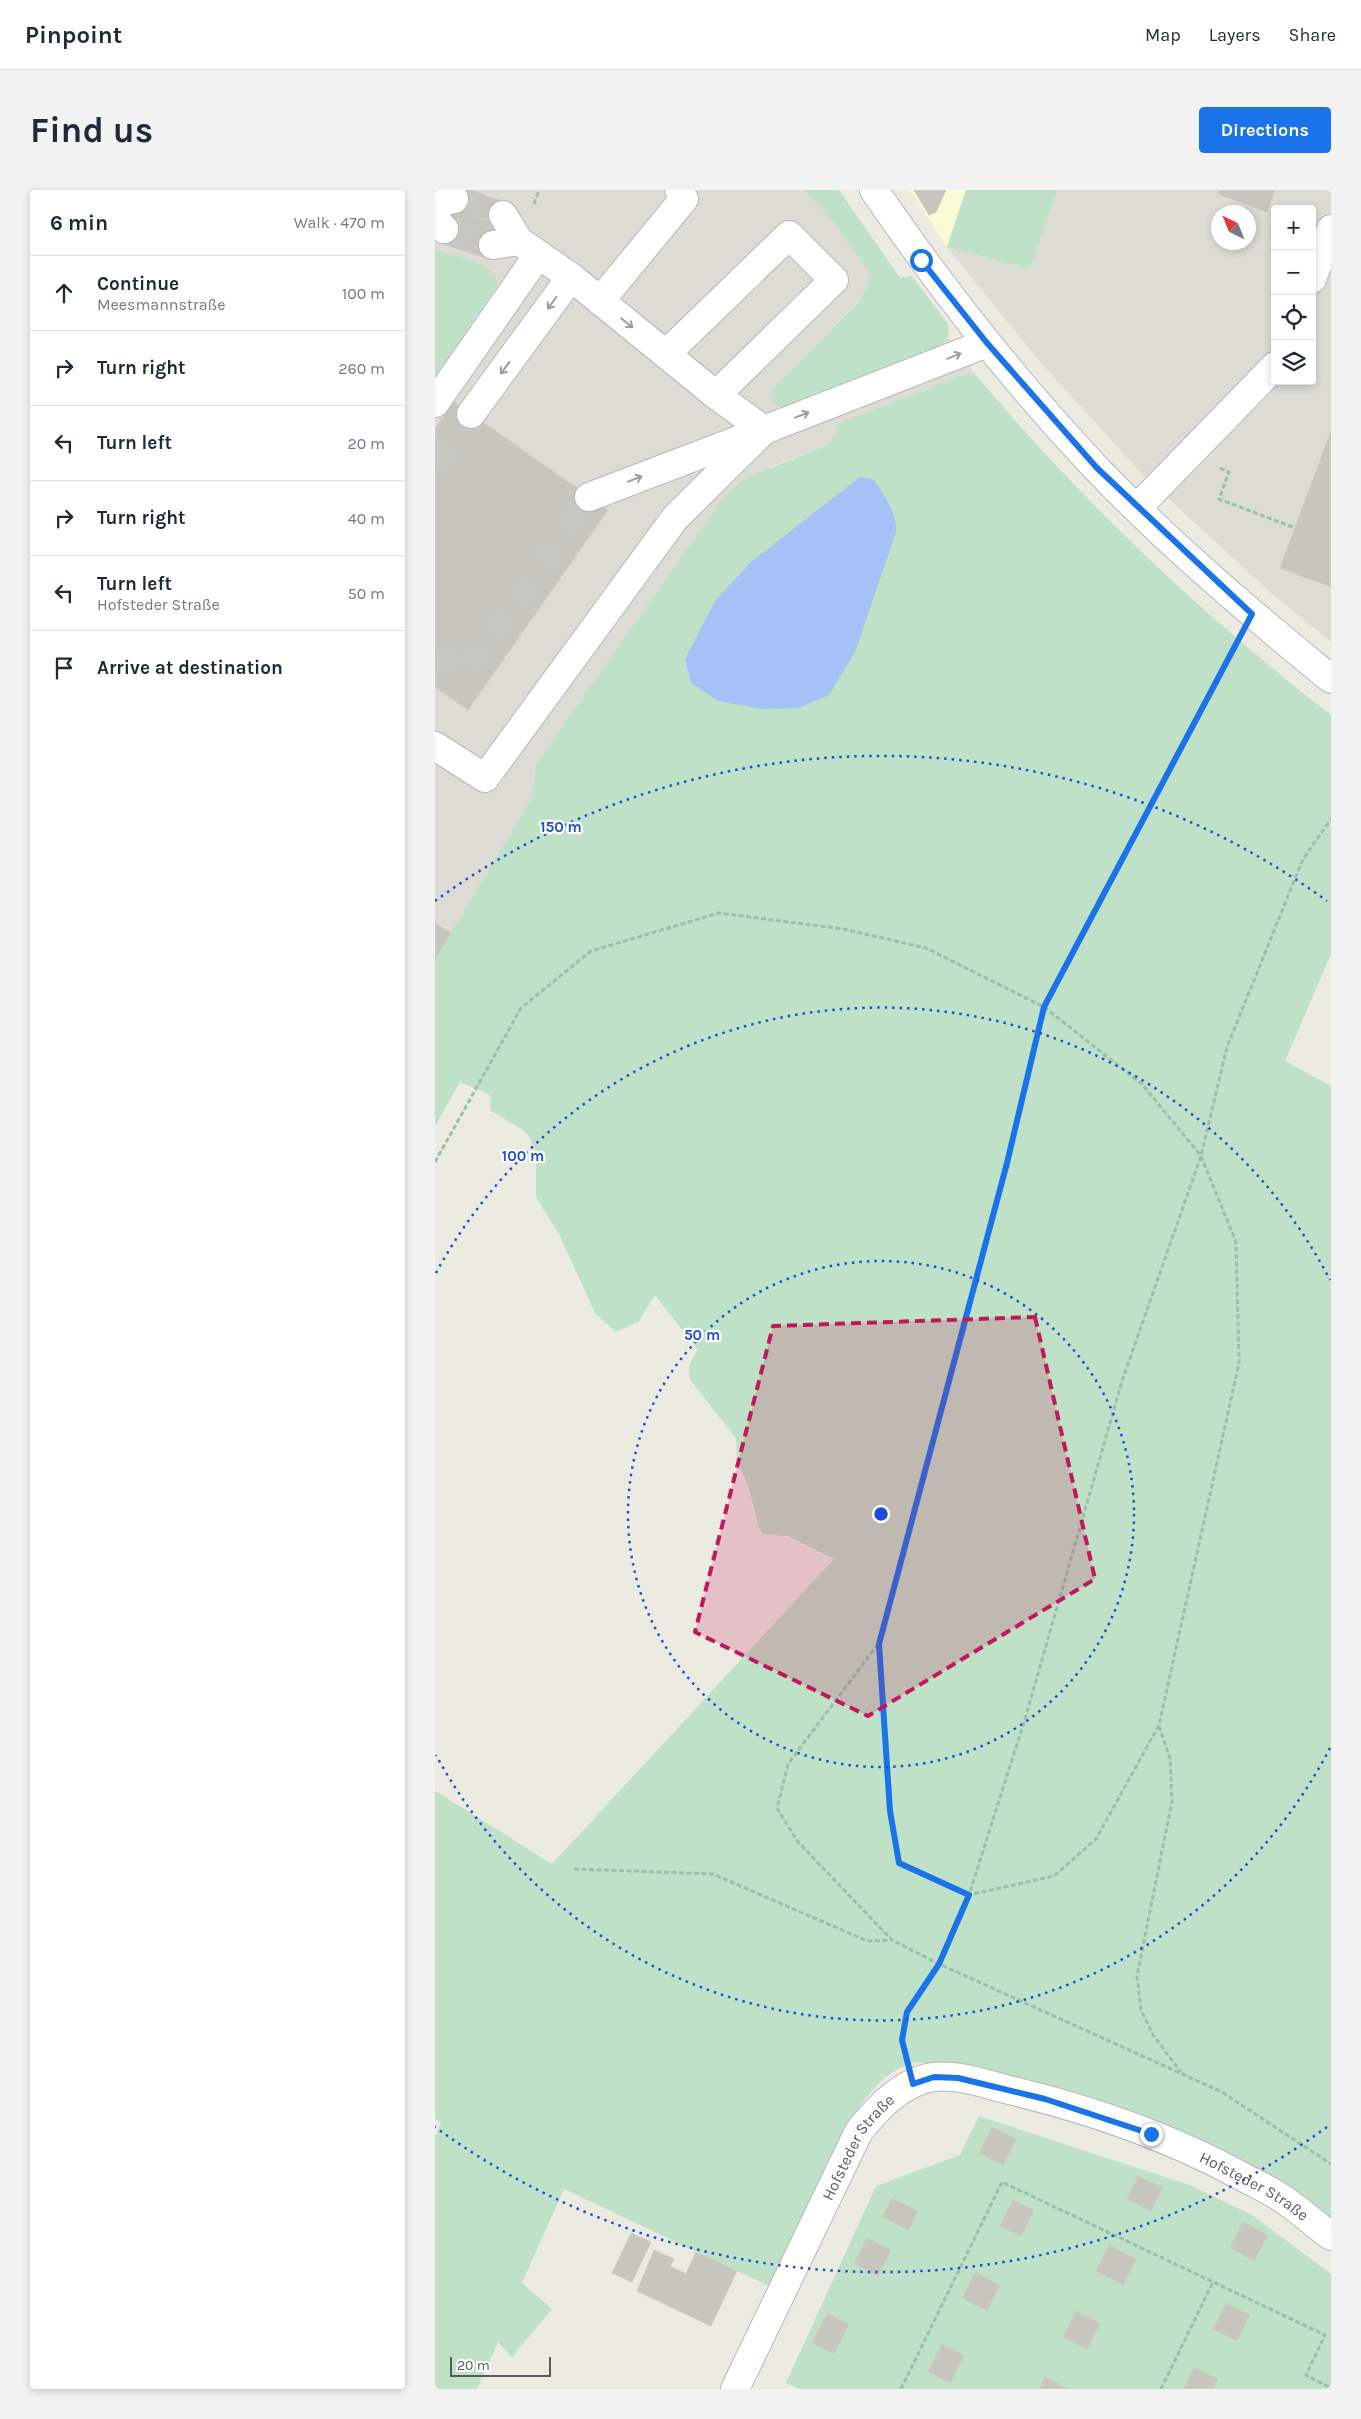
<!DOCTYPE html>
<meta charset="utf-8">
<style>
body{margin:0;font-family:Karla,sans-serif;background:#f2f2f3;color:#1f2937}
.controls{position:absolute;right:15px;top:15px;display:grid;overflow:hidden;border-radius:5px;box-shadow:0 2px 8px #0003}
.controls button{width:45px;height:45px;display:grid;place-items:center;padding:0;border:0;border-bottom:1px solid #e0e1e3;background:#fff;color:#1f2937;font:25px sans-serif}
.compass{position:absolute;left:776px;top:15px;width:45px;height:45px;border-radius:50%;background:#fff;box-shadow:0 2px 8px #0003;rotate:317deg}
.scale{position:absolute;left:15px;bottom:12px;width:101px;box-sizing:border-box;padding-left:5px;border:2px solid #5a5b60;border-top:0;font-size:14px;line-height:18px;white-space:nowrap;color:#5a5b60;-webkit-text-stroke:4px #fff;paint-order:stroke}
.stop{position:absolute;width:15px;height:15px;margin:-11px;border:4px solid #1a73e8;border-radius:50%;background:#fff}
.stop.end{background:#1a73e8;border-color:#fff;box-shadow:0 1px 5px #0008}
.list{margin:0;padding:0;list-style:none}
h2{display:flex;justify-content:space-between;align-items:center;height:65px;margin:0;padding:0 20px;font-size:21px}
h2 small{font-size:16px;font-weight:400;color:#747a83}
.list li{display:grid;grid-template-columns:32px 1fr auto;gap:15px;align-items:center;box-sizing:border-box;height:75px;padding:0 20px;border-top:1px solid #e0e1e3}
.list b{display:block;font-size:19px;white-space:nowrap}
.list p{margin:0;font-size:16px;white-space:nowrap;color:#747a83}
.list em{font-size:16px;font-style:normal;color:#747a83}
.icon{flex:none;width:28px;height:28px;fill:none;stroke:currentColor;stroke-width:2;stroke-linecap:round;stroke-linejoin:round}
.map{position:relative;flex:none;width:896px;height:2199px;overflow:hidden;border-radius:5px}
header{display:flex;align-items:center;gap:30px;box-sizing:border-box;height:70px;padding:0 25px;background:#fff;border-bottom:1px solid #e0e1e3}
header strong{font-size:24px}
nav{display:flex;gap:28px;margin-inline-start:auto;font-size:18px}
.intro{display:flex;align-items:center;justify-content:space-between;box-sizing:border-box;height:120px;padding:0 30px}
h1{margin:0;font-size:35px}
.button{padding:12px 22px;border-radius:5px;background:#1a73e8;color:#fff;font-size:18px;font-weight:700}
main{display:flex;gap:30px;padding:0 30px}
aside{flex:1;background:#fff;border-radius:5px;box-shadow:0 2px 8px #0003}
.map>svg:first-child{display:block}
.commercial{fill:#fafad7}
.industrial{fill:#dcdcd5;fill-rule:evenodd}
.green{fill:#bfe1c7}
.water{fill:#a6c1f6}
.building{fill:#c6c5be;stroke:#cfcec0}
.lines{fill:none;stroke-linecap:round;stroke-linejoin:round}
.minor-tunnel{stroke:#c7c7c1;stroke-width:28;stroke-dasharray:28 14;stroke-linecap:butt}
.minor-casing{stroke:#b7b7bc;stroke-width:30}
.path{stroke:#9ac0ad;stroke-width:3;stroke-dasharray:5 2.5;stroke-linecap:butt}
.minor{stroke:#fff;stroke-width:28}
.oneway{stroke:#9c9da0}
.route{stroke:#1a73e8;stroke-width:6}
.marked{fill:#c2185b;fill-opacity:0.2;stroke:#c2185b;stroke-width:4;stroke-dasharray:10 6;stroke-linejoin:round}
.ring{fill:none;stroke:#1d4ed8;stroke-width:2.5;stroke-dasharray:2.5 5}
.labels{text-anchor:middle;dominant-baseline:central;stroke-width:4.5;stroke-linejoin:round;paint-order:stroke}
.street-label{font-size:16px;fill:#5a5b60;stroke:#fff}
.centre{fill:#1d4ed8;stroke:#fff;stroke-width:2.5}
.ring-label{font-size:15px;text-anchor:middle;font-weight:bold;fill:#1d4ed8;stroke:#fff;stroke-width:4.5;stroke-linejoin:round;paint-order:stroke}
</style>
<header>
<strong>Pinpoint</strong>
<nav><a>Map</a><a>Layers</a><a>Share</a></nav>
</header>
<div class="intro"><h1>Find us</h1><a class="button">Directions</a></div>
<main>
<aside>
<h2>6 min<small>Walk · 470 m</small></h2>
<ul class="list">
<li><svg class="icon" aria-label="ahead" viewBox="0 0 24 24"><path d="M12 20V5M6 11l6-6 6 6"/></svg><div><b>Continue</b><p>Meesmannstraße</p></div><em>100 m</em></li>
<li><svg class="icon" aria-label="right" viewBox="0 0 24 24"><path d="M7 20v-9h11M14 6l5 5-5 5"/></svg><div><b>Turn right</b></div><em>260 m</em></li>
<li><svg class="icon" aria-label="left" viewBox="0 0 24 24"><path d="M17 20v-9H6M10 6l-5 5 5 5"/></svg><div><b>Turn left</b></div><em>20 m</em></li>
<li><svg class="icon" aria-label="right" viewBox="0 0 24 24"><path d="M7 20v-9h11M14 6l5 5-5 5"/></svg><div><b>Turn right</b></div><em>40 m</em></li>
<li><svg class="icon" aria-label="left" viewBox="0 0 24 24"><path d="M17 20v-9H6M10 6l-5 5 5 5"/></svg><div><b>Turn left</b><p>Hofsteder Straße</p></div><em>50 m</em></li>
<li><svg class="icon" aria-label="arrive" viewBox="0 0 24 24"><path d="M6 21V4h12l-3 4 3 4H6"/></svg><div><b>Arrive at destination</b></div></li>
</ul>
</aside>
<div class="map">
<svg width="896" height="2199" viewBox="0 0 896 2199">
<rect width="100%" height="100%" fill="#ebebe1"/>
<path class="commercial" d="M475,0H531L512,57Z"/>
<path class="industrial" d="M0,0H369L393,25L436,83L430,101L422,113L343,192L510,153L513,147L541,185L532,183L402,234L400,245L392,255L335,277L101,574L96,609L0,769Z
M623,0H896V452L835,402L708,285L606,173L512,57L595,79ZM840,19H877V191H840ZM784,22H814V52H784Z"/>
<path class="green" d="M369,0H404L465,88L477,86L513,134C515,145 513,151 504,156L353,218L340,215L337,210L338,197L422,114L430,101L435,83L393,25Z
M531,0H623L595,79L512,57Z
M0,60C19,66 60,72 63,94L0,186Z
M532,183L541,185C646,311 767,425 896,525V764L850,871L896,896V2035L855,2005L502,1874C492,1873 480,1871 471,1875C444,1886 426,1913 412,1937L338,2098L129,1999L87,2093L117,2119L77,2167L63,2152L42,2199H0V1947L6,1932L0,1929V1601L117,1674L399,1369L353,1346L328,1344L324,1337L314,1298L302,1270L301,1248L256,1191C251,1178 256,1171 263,1160L220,1105L203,1132L181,1142L160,1123L124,1044L101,1007V963L95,948L88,940L56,921L55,905L25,892L0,936V769L96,609L101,574L288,308L309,289L392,255L400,245L402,234Z
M544,1926L757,1996L817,2025L896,2084V2199H364L351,2193L441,1996L525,1965Z"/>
<path class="water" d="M425,287L439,290C450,307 462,322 461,342L420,462L394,505L364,518L328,519L283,511L256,493L250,469L280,411L316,372Z"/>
<path class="building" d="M22,0H33L72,13L54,69L5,53Z
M479,0H511L501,22L494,25Z
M784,0H840L832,22L783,4Z
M26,22L55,31L51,44L22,34Z
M19,212L173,320L33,520L0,497V239Z
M896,241V397L845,378Z
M0,733L16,743L0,769Z
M557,1937L581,1949L568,1975L544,1963Z
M703,1986L728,1998L716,2021L692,2009Z
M457,2008L483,2021L474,2040L447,2027Z
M578,2010L599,2020L586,2046L565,2036Z
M808,2032L833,2045L819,2071L795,2058Z
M196,2043L216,2052L197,2092L177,2083Z
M432,2048L456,2060L443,2086L419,2074Z
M674,2055L701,2069L688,2095L661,2081Z
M219,2060L239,2069L235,2076L251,2084L261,2062L302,2081L276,2136L202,2101Z
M540,2082L565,2095L552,2121L527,2108Z
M791,2113L815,2125L802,2151L778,2139Z
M641,2121L665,2133L652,2159L628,2147Z
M392,2123L414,2134L399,2164L377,2153Z
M507,2154L529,2165L515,2193L493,2182Z
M759,2177L783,2189L778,2199H748Z
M610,2187L634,2199H604Z"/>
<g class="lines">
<path class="minor-tunnel" d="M19,9L68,25
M9,39L58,55
M0,276L36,224
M0,464L29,485L154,307"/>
<defs>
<g id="minor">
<path d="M439,0C506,98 579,191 660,277C733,353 814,422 896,489"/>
<path d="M0,14L19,9"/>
<path d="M68,25L84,51L136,87L281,205L329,240L552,153"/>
<path d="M0,30L9,39"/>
<path d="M58,55L84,51"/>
<path d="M877,89L896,39"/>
<path d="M165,111L249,9L244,0"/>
<path d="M231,164L354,45L399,90L281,205"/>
<path d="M0,213L103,65"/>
<path d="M36,224L136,87"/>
<path d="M154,307L319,244"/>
<path d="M703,317L840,176"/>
<path d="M0,556L50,588L240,328L329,240"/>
<path id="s1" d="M300,2199L424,1941C443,1918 467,1891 499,1887C524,1884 550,1894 574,1900C654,1919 735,1947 808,1987C821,1994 835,2000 848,2009C864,2020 880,2034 896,2046"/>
</g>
</defs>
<use href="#minor" class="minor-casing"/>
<path class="path" d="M99,14L104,0
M785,278L794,282L784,309L860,338
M0,972L86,818L156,761L284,723L408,739L491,758L609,817L707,894L766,966L801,1052L804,1173L724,1535L661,1649L619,1686L534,1705L464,1673L455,1621L444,1454L572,973L609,817L803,451
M443,1454L353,1574L342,1618L363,1652L457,1750L504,1774L787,1902L896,1974
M724,1536L735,1568L737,1611L702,1786L706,1820L718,1845L746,1882
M139,1679L278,1684L432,1751L456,1750
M471,1864L467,1850L472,1822L504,1774L534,1705L590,1529L687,1191L766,966L792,857L868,669L896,629
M466,2199L567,1992L890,2145L871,2185L896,2198
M726,2199L778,2092"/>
<use href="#minor" class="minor"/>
</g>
<defs><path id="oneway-shaft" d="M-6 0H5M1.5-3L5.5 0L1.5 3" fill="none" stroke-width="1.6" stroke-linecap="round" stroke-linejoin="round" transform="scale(1.25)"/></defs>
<g class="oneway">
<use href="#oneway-shaft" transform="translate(117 113) rotate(126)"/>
<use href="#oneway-shaft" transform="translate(192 133) rotate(39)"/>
<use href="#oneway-shaft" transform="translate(519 166) rotate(-22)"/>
<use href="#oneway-shaft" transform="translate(70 178) rotate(126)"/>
<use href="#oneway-shaft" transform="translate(367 225) rotate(-21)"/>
<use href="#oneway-shaft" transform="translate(200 289) rotate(-21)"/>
</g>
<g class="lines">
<path class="route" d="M486,70L552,153L662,278L817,424L609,817L572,973L444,1454L455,1621L464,1673L534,1705L504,1774L472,1822L467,1850L478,1894L499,1887L523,1888L610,1909L716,1944"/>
</g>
<path class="marked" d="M600,1127L660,1389L433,1526L260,1442L338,1136Z"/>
<g class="ring">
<circle cx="446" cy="1324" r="253"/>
<path d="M895 1558A506 506 0 0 1 1 1565M1 1083A506 506 0 0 1 895 1090"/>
<path d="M892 1937A758 758 0 0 1 0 1937M0 711A758 758 0 0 1 892 711"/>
</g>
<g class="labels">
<g class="street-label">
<text stroke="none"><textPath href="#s1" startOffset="272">Hofsteder Straße</textPath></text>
<text stroke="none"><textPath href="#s1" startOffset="722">Hofsteder Straße</textPath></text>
</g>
</g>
<circle cx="446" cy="1324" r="8" class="centre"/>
<g class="ring-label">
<text x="126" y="642">150 m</text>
<text x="88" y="971">100 m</text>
<text x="267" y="1150">50 m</text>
</g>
</svg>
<div class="controls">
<button>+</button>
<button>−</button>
<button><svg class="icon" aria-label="locate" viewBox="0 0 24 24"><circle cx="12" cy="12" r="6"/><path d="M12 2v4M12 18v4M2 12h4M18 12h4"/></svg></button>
<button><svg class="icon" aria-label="layers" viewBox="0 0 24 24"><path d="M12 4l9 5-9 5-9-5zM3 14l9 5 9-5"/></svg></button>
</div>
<svg class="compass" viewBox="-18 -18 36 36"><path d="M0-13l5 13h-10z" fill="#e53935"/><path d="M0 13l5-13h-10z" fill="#747a83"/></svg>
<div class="scale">20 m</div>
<div class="stop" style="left:486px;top:70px"></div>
<div class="stop end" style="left:716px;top:1944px"></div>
</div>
</main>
